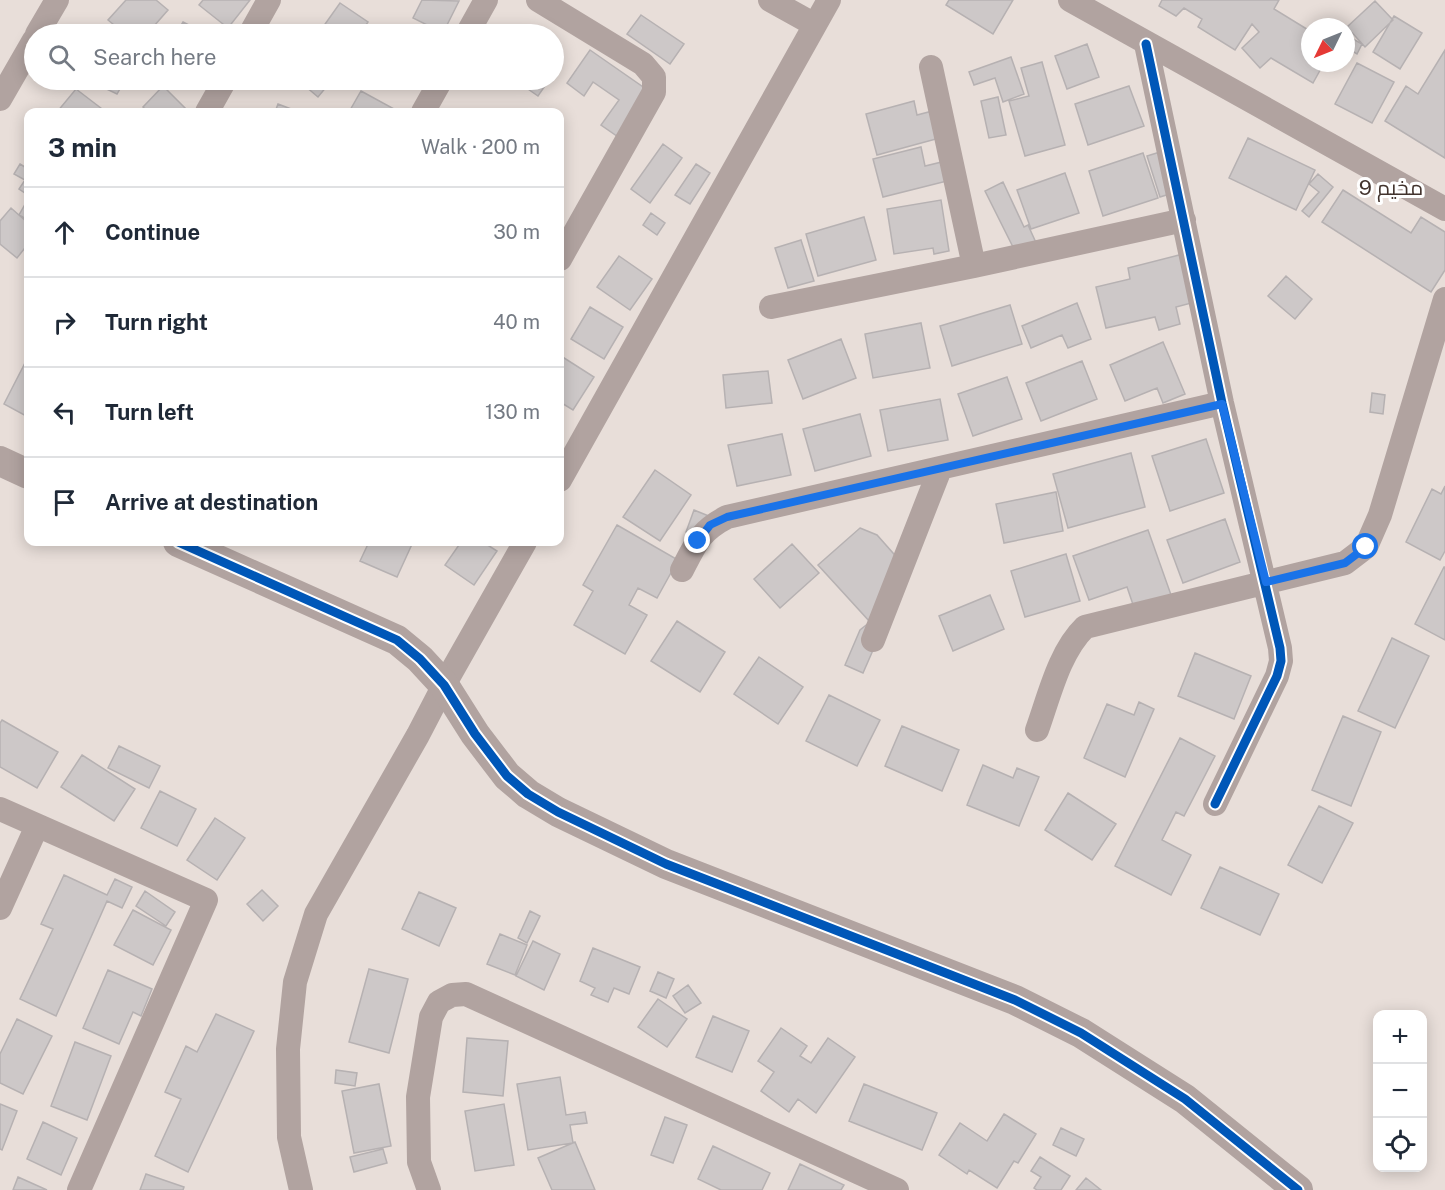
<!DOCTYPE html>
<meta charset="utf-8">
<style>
body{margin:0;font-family:"Public Sans",Cairo,sans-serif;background:#f6f6f7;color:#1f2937}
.controls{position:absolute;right:18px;bottom:18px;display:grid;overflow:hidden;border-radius:12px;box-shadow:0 3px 15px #0003}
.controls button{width:54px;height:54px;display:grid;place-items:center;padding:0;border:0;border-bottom:2px solid #e0e1e3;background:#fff;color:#1f2937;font:30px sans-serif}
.compass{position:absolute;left:1301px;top:18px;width:54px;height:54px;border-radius:50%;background:#fff;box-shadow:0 3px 15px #0003;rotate:227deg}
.stop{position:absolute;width:18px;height:18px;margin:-14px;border:4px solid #1a73e8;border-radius:50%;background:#fff}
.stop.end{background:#1a73e8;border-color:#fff;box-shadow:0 2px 6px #0008}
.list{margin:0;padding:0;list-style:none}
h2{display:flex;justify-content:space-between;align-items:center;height:78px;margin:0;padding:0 24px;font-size:26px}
h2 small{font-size:20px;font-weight:400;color:#747a83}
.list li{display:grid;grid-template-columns:39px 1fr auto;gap:18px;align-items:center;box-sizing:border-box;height:90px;padding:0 24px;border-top:2px solid #e0e1e3}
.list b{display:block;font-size:22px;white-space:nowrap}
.list em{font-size:20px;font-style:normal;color:#747a83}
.icon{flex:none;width:33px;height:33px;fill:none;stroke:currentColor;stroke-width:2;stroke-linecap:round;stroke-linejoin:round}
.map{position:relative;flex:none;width:1445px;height:1190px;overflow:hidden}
.search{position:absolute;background:#fff;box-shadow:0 3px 15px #0003;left:24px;top:24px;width:540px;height:66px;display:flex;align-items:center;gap:15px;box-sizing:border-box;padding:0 21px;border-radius:33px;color:#747a83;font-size:22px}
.panel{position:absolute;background:#fff;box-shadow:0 3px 15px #0003;left:24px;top:108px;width:540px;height:438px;border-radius:12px}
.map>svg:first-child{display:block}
.building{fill:#cdc8c8;stroke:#b6b1b2;stroke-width:1.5}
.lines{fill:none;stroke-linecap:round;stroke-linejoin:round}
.minor{stroke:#b1a3a0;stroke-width:24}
.tertiary{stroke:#b1a3a0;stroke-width:30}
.cycleway-casing{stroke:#fff;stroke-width:13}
.cycleway{stroke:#0057b8;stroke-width:9}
.route{stroke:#1a73e8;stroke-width:8}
.labels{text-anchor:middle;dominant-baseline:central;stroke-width:6;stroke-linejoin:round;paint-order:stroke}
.neighbourhood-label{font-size:21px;fill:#42332d;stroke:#fff}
</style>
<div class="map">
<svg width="1445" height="1190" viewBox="0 0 1445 1190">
<rect width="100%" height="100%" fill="#e8ded9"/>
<path class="building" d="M126,0H156L168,10L147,34H125L108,20Z
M203,0H250L228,28L199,5Z
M422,0L459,1L443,33L413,18Z
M949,0H1013L993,34L946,5Z
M1162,0H1279L1274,9L1310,31V63H1324L1313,83L1271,58L1260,68L1242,48L1259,32L1252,24L1235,50L1198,27L1202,19L1184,8L1176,16L1159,6Z
M1375,1L1393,20L1365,47L1347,27Z
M340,3L368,22L360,34H318Z
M641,15L684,44L670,64L627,34Z
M1394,16L1422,33L1400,69L1373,52Z
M183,22L206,34H176Z
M1346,35L1362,44L1357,54L1349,49L1346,54Z
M1087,44L1099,77L1067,89L1055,56Z
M590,50L656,96L624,141L601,125L619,100L593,82L584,96L567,83Z
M1445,50V158L1385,121L1406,86L1418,94Z
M1011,57L1024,94L1003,102L995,78L974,85L969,72Z
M1042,62L1065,145L1025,156L1009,101L1029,96L1021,68Z
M1357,63L1394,82L1372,123L1335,104Z
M88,80H125L117,94Z
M298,80H332L318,97Z
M387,80H408L402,89Z
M515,80H549L538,96Z
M163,86L186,109L182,112H148L143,107Z
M1129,86L1144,126L1088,145L1075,104Z
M76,89L106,112H57Z
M361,91L396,110L395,112H349Z
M998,97L1006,135L989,138L981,101Z
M914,101L917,115L940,109L947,136L877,155L866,114Z
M278,104L299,112H275Z
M1248,138L1315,170L1296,210L1229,178Z
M663,144L682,158L650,203L631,189Z
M921,147L925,166L950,160L955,179L883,197L873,159Z
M1160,152L1173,193L1160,197L1147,156Z
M1143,153L1158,198L1103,216L1089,171Z
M20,164L28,169V195L19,189L25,180L14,174Z
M696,164L710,173L690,204L675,195Z
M1065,173L1079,213L1031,229L1017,190Z
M1318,174L1333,187L1309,217L1302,211L1319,192L1309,184Z
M1003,182L1024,227L1028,225L1037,245L1017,255L985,191Z
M1343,190L1411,233L1421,217L1445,232V270L1431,292L1322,222Z
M28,199V220L19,215Z
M941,200L949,251L934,254L933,248L894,254L887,209Z
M11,208L28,223V244L17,258L0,244V221Z
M651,213L665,223L657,235L643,225Z
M864,217L876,260L818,276L806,234Z
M801,240L814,281L788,288L775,248Z
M1183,254L1195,302L1176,307L1180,324L1159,330L1155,317L1106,328L1096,287L1130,279L1128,268Z
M619,256L652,279L630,310L597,287Z
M1286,276L1312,299L1295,319L1268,296Z
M1077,303L1091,339L1068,348L1062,335L1031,348L1022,326Z
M1010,305L1022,344L952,366L940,326Z
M590,307L623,327L604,359L571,339Z
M921,323L930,368L873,378L865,334Z
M841,339L856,378L803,399L788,360Z
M1163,342L1185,394L1163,403L1157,388L1125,401L1110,365Z
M561,356L594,377L573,410L560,402Z
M26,361L28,362V417L4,404Z
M1082,361L1097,399L1041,421L1026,383Z
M768,371L772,403L726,408L723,375Z
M1007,377L1022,419L973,436L958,394Z
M1372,393L1385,395L1383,414L1370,412Z
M940,399L948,440L888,451L880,410Z
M860,414L871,456L815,471L803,429Z
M782,434L791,475L737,486L728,445Z
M1206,439L1224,493L1170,511L1152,456Z
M1131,453L1145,507L1068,528L1053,474Z
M655,470L691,495L660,541L623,517Z
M1445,486V551L1440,560L1406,542L1432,489L1441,494Z
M1056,492L1063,531L1004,543L996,504Z
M694,510L716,519L707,540L686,532Z
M1225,519L1240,562L1183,583L1167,540Z
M617,525L678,560L657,598L638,588L629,605L647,615L625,654L574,625L593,591L583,585Z
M860,528L877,535L908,570L863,673L845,665L860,630L870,622L818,565Z
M1148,530L1176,609L1139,622L1127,587L1089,600L1073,556Z
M369,542H413L397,577L360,561Z
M461,542H483L497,551L474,585L445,565Z
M792,544L819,573L780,608L754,579Z
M1066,554L1080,601L1025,617L1011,571Z
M1444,567H1445V640L1415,624Z
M990,595L1004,629L953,651L939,616Z
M677,621L725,652L700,692L651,661Z
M1392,638L1429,656L1395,728L1358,711Z
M1195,653L1251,676L1234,719L1178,696Z
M759,657L803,687L778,724L734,694Z
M829,695L880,720L857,766L806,741Z
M1139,702L1154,709L1125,777L1084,758L1107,704L1134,715Z
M1343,716L1381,732L1351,806L1312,790Z
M2,720L58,752L37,788L0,767V723Z
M902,726L959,750L942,791L885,766Z
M1180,738L1215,756L1184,816L1176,812L1162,840L1191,855L1171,895L1115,866Z
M119,746L160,766L149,788L108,768Z
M82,755L135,789L114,821L61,787Z
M983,765L1013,778L1017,768L1039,777L1019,826L967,805Z
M160,791L196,809L177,846L141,828Z
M1068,793L1116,824L1092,860L1045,830Z
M1319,806L1353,823L1322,883L1288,865Z
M215,818L245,838L217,880L187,860Z
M1220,867L1279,894L1260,935L1201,908Z
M64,875L107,895L115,879L132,887L122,908L107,901L56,1016L20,999L53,929L41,924Z
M262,890L278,906L263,921L247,904Z
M145,891L175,912L166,926L136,906Z
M419,892L456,908L439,946L402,929Z
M133,910L171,930L153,965L114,945Z
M530,911L540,916L527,943L518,938Z
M500,934L527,945L515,975L487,964Z
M533,941L560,954L544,990L516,976Z
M593,948L640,967L629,994L614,988L608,1002L591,995L595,988L580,981Z
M369,969L408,979L389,1053L349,1042Z
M108,970L152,989L141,1016L133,1012L119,1044L83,1028Z
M658,972L674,979L666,998L650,991Z
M688,985L701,1003L685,1013L673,996Z
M658,999L687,1019L667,1047L638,1027Z
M216,1014L254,1031L188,1172L155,1156L181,1099L165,1092L186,1046L197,1052Z
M713,1016L749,1031L732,1072L696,1057Z
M17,1019L52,1036L23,1094L0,1083V1054Z
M781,1028L807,1046L800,1056L811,1063L828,1038L855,1057L816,1113L798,1099L789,1112L761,1091L774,1072L758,1061Z
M467,1038L508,1041L503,1096L463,1092Z
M75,1042L111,1056L87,1120L51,1106Z
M336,1070L357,1073L355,1086L335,1083Z
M560,1077L566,1115L585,1112L587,1123L570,1125L573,1143L528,1150L517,1084Z
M379,1084L391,1146L354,1153L342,1091Z
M864,1084L937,1113L922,1150L849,1121Z
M0,1104L17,1111L2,1150L0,1149Z
M504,1104L514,1165L475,1171L465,1111Z
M1004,1114L1036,1134L1018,1163L1014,1161L997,1188L969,1170L967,1174L939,1155L960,1123L987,1141Z
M665,1117L687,1125L673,1163L651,1155Z
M43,1122L77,1138L61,1175L27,1159Z
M1061,1128L1084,1139L1076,1156L1053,1145Z
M575,1142L595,1190H552L538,1158Z
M713,1146L770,1173L762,1190H721L698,1179Z
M383,1149L387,1163L354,1172L350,1157Z
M1040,1157L1070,1176L1061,1190H1037L1034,1188L1041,1177L1031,1171Z
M800,1164L844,1185L841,1190H788Z
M146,1174L184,1187L183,1190H140Z
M18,1177L47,1190H13Z
M1086,1178L1101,1190H1076Z"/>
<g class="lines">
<path class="minor" d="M538,0L643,64L654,77V92L560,259
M770,0L815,25
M1070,0L1445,209
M37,34L57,0
M250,34L269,0
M467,34L486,0
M1146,44L1222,403L1280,648L1281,661L1277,676L1215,804
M931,67L974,266
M0,99L34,40
M207,112L225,80
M423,112L441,80
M771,307L974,266L1184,220
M560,480L829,0
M682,570C696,543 700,531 727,517L1222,403
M873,640L940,469
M1037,730C1049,697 1059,652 1085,627L1345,563L1366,547L1380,515L1445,299
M0,809L206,900L79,1190
M0,908L37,826
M301,1190L289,1137L288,1049L295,982L316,914L418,735L444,685L525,542
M429,1190L419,1162L418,1097L431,1017L439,1002L452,995L466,994L897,1190"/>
<path class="tertiary" d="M0,461L28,474
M178,542L397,640L420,659L444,685L475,734L507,776L528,794L558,812L666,864L1015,1000L1081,1033L1185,1099L1298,1190"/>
<defs>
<path id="cycleway" d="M1146,44L1222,403L1280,648L1281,661L1277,676L1215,804
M178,542L397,640L420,659L444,685L475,734L507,776L528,794L558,812L666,864L1015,1000L1081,1033L1185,1099L1298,1190"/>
</defs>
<use href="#cycleway" class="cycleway-casing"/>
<use href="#cycleway" class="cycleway"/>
</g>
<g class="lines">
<path class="route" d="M698,541L710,525L727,517L1222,404L1266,582L1345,563L1366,547"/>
</g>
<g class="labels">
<g class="neighbourhood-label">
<text x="1391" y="187">مخيم 9</text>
</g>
</g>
</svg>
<div class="controls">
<button>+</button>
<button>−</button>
<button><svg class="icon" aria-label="locate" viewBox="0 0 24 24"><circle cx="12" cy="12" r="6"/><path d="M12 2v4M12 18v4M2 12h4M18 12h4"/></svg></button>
</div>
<svg class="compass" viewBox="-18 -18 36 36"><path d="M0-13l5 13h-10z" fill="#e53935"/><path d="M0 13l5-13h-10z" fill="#747a83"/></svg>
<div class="stop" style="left:1366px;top:547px"></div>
<div class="stop end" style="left:698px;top:541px"></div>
<div class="search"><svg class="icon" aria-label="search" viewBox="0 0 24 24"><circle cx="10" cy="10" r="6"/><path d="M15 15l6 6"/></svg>Search here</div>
<section class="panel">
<h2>3 min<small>Walk · 200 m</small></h2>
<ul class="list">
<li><svg class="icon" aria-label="ahead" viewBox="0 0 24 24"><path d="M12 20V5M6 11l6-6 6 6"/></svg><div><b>Continue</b></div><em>30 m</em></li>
<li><svg class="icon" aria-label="right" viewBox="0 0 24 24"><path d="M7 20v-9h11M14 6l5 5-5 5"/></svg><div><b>Turn right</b></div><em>40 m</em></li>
<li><svg class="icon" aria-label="left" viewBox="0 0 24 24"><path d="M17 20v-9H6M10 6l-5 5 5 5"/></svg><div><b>Turn left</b></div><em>130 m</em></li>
<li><svg class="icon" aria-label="arrive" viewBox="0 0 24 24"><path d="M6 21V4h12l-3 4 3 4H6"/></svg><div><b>Arrive at destination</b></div></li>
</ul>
</section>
</div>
